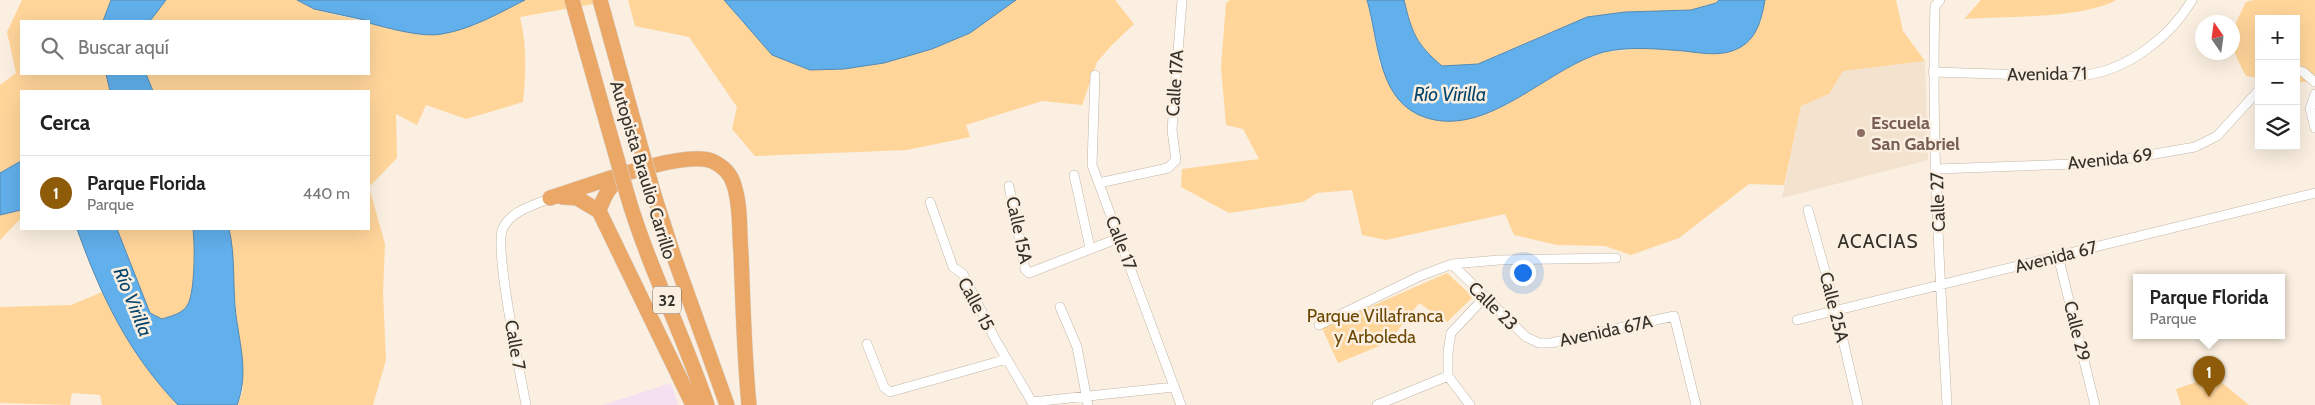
<!DOCTYPE html>
<html lang="es">
<meta charset="utf-8">
<style>
body{margin:0;font-family:Cabin,sans-serif;background:#f2f2f2;color:#222}
.controls{position:absolute;right:15px;top:15px;display:grid;overflow:hidden;border-radius:0px;box-shadow:0 5px 20px #0002}
.controls button{width:45px;height:45px;display:grid;place-items:center;padding:0;border:0;border-bottom:1px solid #e0e0e0;background:#fff;color:#222;font:25px sans-serif}
.compass{position:absolute;left:2195px;top:15px;width:45px;height:45px;border-radius:50%;background:#fff;box-shadow:0 5px 20px #0002;rotate:347deg}
.you{position:absolute;left:1522px;top:272px;width:18px;height:18px;margin:-12px;border:4px solid #fff;border-radius:50%;background:#1a73e8;box-shadow:0 0 0 8px #1a73e833}
.badge{display:grid;place-items:center;width:32px;height:32px;border-radius:50%;background:#8e5c09;color:#fff;font-size:16px;font-weight:700}
.pin{position:absolute;translate:-50% -41px;filter:drop-shadow(0 1px 2px #0008)}
.pin::after{content:'';position:absolute;top:26px;width:18px;height:15px;background:inherit;clip-path:polygon(0 0,100% 0,50% 100%)}
.popup{position:absolute;left:2133px;top:274px;width:152px;height:65px;box-sizing:border-box;display:grid;place-content:center;border-radius:0px;background:#fff;filter:drop-shadow(0 1px 4px #0005);font-size:16px;white-space:nowrap;color:#767676}
.popup b{font-size:19px;color:#222}
.popup::after{content:'';position:absolute;left:50%;top:100%;margin-left:-10px;border:10px solid transparent;border-top-color:#fff}
.list{margin:0;padding:0;list-style:none}
h2{display:flex;justify-content:space-between;align-items:center;height:65px;margin:0;padding:0 20px;font-size:21px}
h2 small{font-size:16px;font-weight:400;color:#767676}
.list li{display:grid;grid-template-columns:32px 1fr auto;gap:15px;align-items:center;box-sizing:border-box;height:75px;padding:0 20px;border-top:1px solid #e0e0e0}
.list b{display:block;font-size:19px;white-space:nowrap}
.list p{margin:0;font-size:16px;white-space:nowrap;color:#767676}
.list em{font-size:16px;font-style:normal;color:#767676}
.icon{flex:none;width:28px;height:28px;fill:none;stroke:currentColor;stroke-width:2;stroke-linecap:round;stroke-linejoin:round}
.map{position:relative;flex:none;width:2315px;height:405px;overflow:hidden}
.search{position:absolute;background:#fff;box-shadow:0 5px 20px #0002;left:20px;top:20px;width:350px;height:55px;display:flex;align-items:center;gap:12px;box-sizing:border-box;padding:0 18px;border-radius:0px;color:#767676;font-size:19px}
.panel{position:absolute;background:#fff;box-shadow:0 5px 20px #0002;left:20px;top:90px;width:350px;height:140px;border-radius:0px}
.map>svg:first-child{display:block}
.built{fill:#f2e2ce}
.industrial{fill:#f4e0f0}
.green{fill:#ffd59a}
.water{fill:#61afeb;stroke:#5489b1}
.lines{fill:none;stroke-linecap:round;stroke-linejoin:round}
.minor-casing{stroke:#c1b6a8;stroke-width:10}
.trunk-casing{stroke:#d7d6d5;stroke-width:16}
.minor{stroke:#fff;stroke-width:9}
.trunk{stroke:#eba766;stroke-width:15}
.trunk-bridge-casing{stroke:#d7d6d5;stroke-width:16;stroke-linecap:butt}
.trunk-bridge{stroke:#eba766;stroke-width:15}
.education-dot{fill:#8d6e63;stroke:#faefe0;stroke-width:2}
.labels{text-anchor:middle;dominant-baseline:central;stroke-width:5;stroke-linejoin:round;paint-order:stroke}
.shield{fill:#faefe0;stroke:#706a61;stroke-width:1}
.shield-label{font-size:16px;font-weight:bold;fill:#35312b}
.street-label{font-size:18px;fill:#35312b;stroke:#faefe0}
.education-label{font-size:18px;font-weight:bold;fill:#785e54;stroke:#faefe0;text-anchor:start}
.park-label{font-size:18px;fill:#6b4703;stroke:#faefe0}
.water-label{font-size:19px;font-style:italic;fill:#06456c;stroke:#faefe0}
.neighbourhood-label{font-size:19px;letter-spacing:1px;fill:#35312b;stroke:#faefe0}
</style>
<div class="map">
<svg width="2315" height="405" viewBox="0 0 2315 405">
<rect width="100%" height="100%" fill="#faefe0"/>
<path class="built" d="M1925,61L1928,160L1782,198L1801,106L1829,94L1843,71Z"/>
<path class="industrial" d="M671,383L678,405H603Z"/>
<path class="green" d="M22,0H111L103,21H21V74H106L110,91H21V161L0,173V85L16,73L7,32Z
M166,0H297L313,9L361,21H150Z
M525,0H598L599,3L520,17C527,44 526,74 523,102L466,119L426,105L417,125L396,114L397,158L369,187L385,244L383,293L386,360L373,405H237L243,391L229,229H369V91H153L146,74H369V23L394,30L475,25Z
M628,0H724L743,23L844,69L883,63L932,49L1016,0H1115L1134,24L1112,45L1097,62L1082,105L1042,101L966,125L970,137L907,150L755,156L732,129L737,107L689,37L635,26Z
M1230,0H1367L1380,65L1506,105L1578,62L1605,52L1645,48L1677,50L1761,22L1765,0H1896L1903,31L1925,61L1843,71L1829,94L1801,106L1784,185L1749,184L1679,238L1631,255L1605,246L1557,245L1514,235L1505,214L1386,240L1362,235L1352,190L1317,193L1303,202L1229,213L1181,187L1182,169L1259,159L1243,129L1226,125L1221,67L1226,3Z
M1404,0H1719L1716,3L1691,10L1625,12L1587,17L1478,64L1442,66C1416,43 1412,33 1404,0Z
M1981,0H2116C2082,19 2005,16 1964,19Z
M2254,0H2315V82H2296V19H2259V78L2246,76C2228,42 2228,37 2246,2Z
M21,210V218L0,240V215Z
M117,229H193C195,244 195,291 188,304C183,314 171,316 162,319L150,313Z
M1447,273L1473,297L1447,322L1419,303L1389,342L1338,363L1322,328Z
M102,292C124,337 143,369 178,405H102L100,395L72,393L70,405L0,403V307L71,305Z
M2214,376L2249,405H2181L2176,389Z"/>
<path class="water" d="M111,0H166L150,21H103Z
M297,0H525C499,13 472,29 442,34C424,38 387,28 369,23V21L314,9Z
M724,0H1016L970,33L932,49L884,63L844,69L810,70L772,55Z
M1367,0H1404C1412,33 1416,44 1442,66L1478,64L1587,17L1625,12L1691,10L1716,3L1719,0H1765C1761,22 1756,43 1732,51C1717,56 1700,53 1684,51C1658,49 1630,46 1604,52C1547,68 1489,137 1427,118C1377,103 1379,41 1367,0Z
M106,74H146L153,91H110Z
M21,161V210L0,215V173Z
M77,229H117L150,313L162,319C171,316 183,314 188,304C195,291 195,244 193,229H229C235,254 233,281 235,306C238,340 250,371 237,405H178C128,353 101,296 77,229Z"/>
<g class="lines">
<defs>
<path id="minor" d="M1940,0L1935,6C1931,139 1940,272 1947,405
M2296,70L2303,72L2315,82
M1933,72C1965,73 1997,74 2029,75C2047,76 2068,78 2086,75C2129,69 2171,36 2192,0
M1095,75L1092,165L1181,405
M2315,94L2310,109L2315,128
M1937,169L2103,163L2195,147L2217,136L2259,90
M1074,175L1090,248
M1099,183L1168,168L1176,160L1172,130L1182,0
M1009,186L1025,269L1029,273L1119,238
M930,202L953,267L963,274L995,339L1032,402
M1808,210L1836,310L1858,405
M2058,256L2095,405
M1452,264L1526,337L1539,343H1551L1674,316L1696,405
M1060,307L1077,347L1088,405
M1797,320L2315,193
M1319,325L1420,276L1452,264L1499,260L1616,258
M867,344L884,387L890,392L1007,359
M1032,402L1174,387
M526,405C521,377 493,246 503,228C512,210 533,206 550,198
M1377,405L1448,376
M1470,405L1448,376V352L1451,333L1484,298"/>
<path id="trunk" d="M627,194C648,266 683,334 707,405
M654,195L673,254L727,405
M562,197L577,198L599,211L693,405
M550,198C583,188 682,149 712,161C723,166 731,174 734,185C741,206 739,232 741,253C743,304 744,354 749,405
M599,211C604,196 610,185 623,176"/>
</defs>
<use href="#minor" class="minor-casing"/>
<use href="#trunk" class="trunk-casing"/>
<use href="#minor" class="minor"/>
<use href="#trunk" class="trunk"/>
<defs>
<path id="trunk-bridge" d="M572,0L627,194
M600,0L654,195"/>
</defs>
<use href="#trunk-bridge" class="trunk-bridge-casing"/>
<use href="#trunk-bridge" class="trunk-bridge"/>
</g>
<circle class="education-dot" cx="1861" cy="133" r="5"/>
<g class="labels">
<rect class="shield" x="653" y="286.5" width="28" height="27" rx="4"/>
<g class="shield-label">
<text x="667" y="300">32</text>
</g>
<g class="street-label">
<text transform="translate(2047 74) rotate(-1)">Avenida 71</text>
<text transform="translate(1175 83) rotate(-86)">Calle 17A</text>
<text transform="translate(2110 159) rotate(-6)">Avenida 69</text>
<text transform="translate(643 170) rotate(73)">Autopista Braulio Carrillo</text>
<text transform="translate(1938 202) rotate(-92)">Calle 27</text>
<text transform="translate(1019 230) rotate(78)">Calle 15A</text>
<text transform="translate(1121 243) rotate(69)">Calle 17</text>
<text transform="translate(2056 257) rotate(-14)">Avenida 67</text>
<text transform="translate(976 304) rotate(62)">Calle 15</text>
<text transform="translate(1493 306) rotate(44)">Calle 23</text>
<text transform="translate(1834 307) rotate(76)">Calle 25A</text>
<text transform="translate(1606 331) rotate(-12)">Avenida 67A</text>
<text transform="translate(2077 331) rotate(76)">Calle 29</text>
<text transform="translate(515 345) rotate(80)">Calle 7</text>
</g>
<g class="education-label">
<text x="1871" y="123">Escuela<tspan x="1871" dy="21">San Gabriel</tspan></text>
</g>
<g class="park-label">
<text x="1375" y="316">Parque Villafranca<tspan x="1375" dy="21">y Arboleda</tspan></text>
</g>
<g class="water-label">
<text x="1450" y="94">Río Virilla</text>
<text transform="translate(133 302) rotate(68)">Río Virilla</text>
</g>
<g class="neighbourhood-label">
<text x="1878" y="241">ACACIAS</text>
</g>
</g>
</svg>
<div class="controls">
<button>+</button>
<button>−</button>
<button><svg class="icon" aria-label="layers" viewBox="0 0 24 24"><path d="M12 4l9 5-9 5-9-5zM3 14l9 5 9-5"/></svg></button>
</div>
<svg class="compass" viewBox="-18 -18 36 36"><path d="M0-13l5 13h-10z" fill="#e53935"/><path d="M0 13l5-13h-10z" fill="#767676"/></svg>
<div class="you"></div>
<div class="pin badge" style="left:2209px;top:397px">1</div>
<div class="popup"><b>Parque Florida</b>Parque</div>
<div class="search"><svg class="icon" aria-label="search" viewBox="0 0 24 24"><circle cx="10" cy="10" r="6"/><path d="M15 15l6 6"/></svg>Buscar aquí</div>
<section class="panel">
<h2>Cerca<small></small></h2>
<ul class="list">
<li><span class="badge">1</span><div><b>Parque Florida</b><p>Parque</p></div><em>440 m</em></li>
</ul>
</section>
</div>
